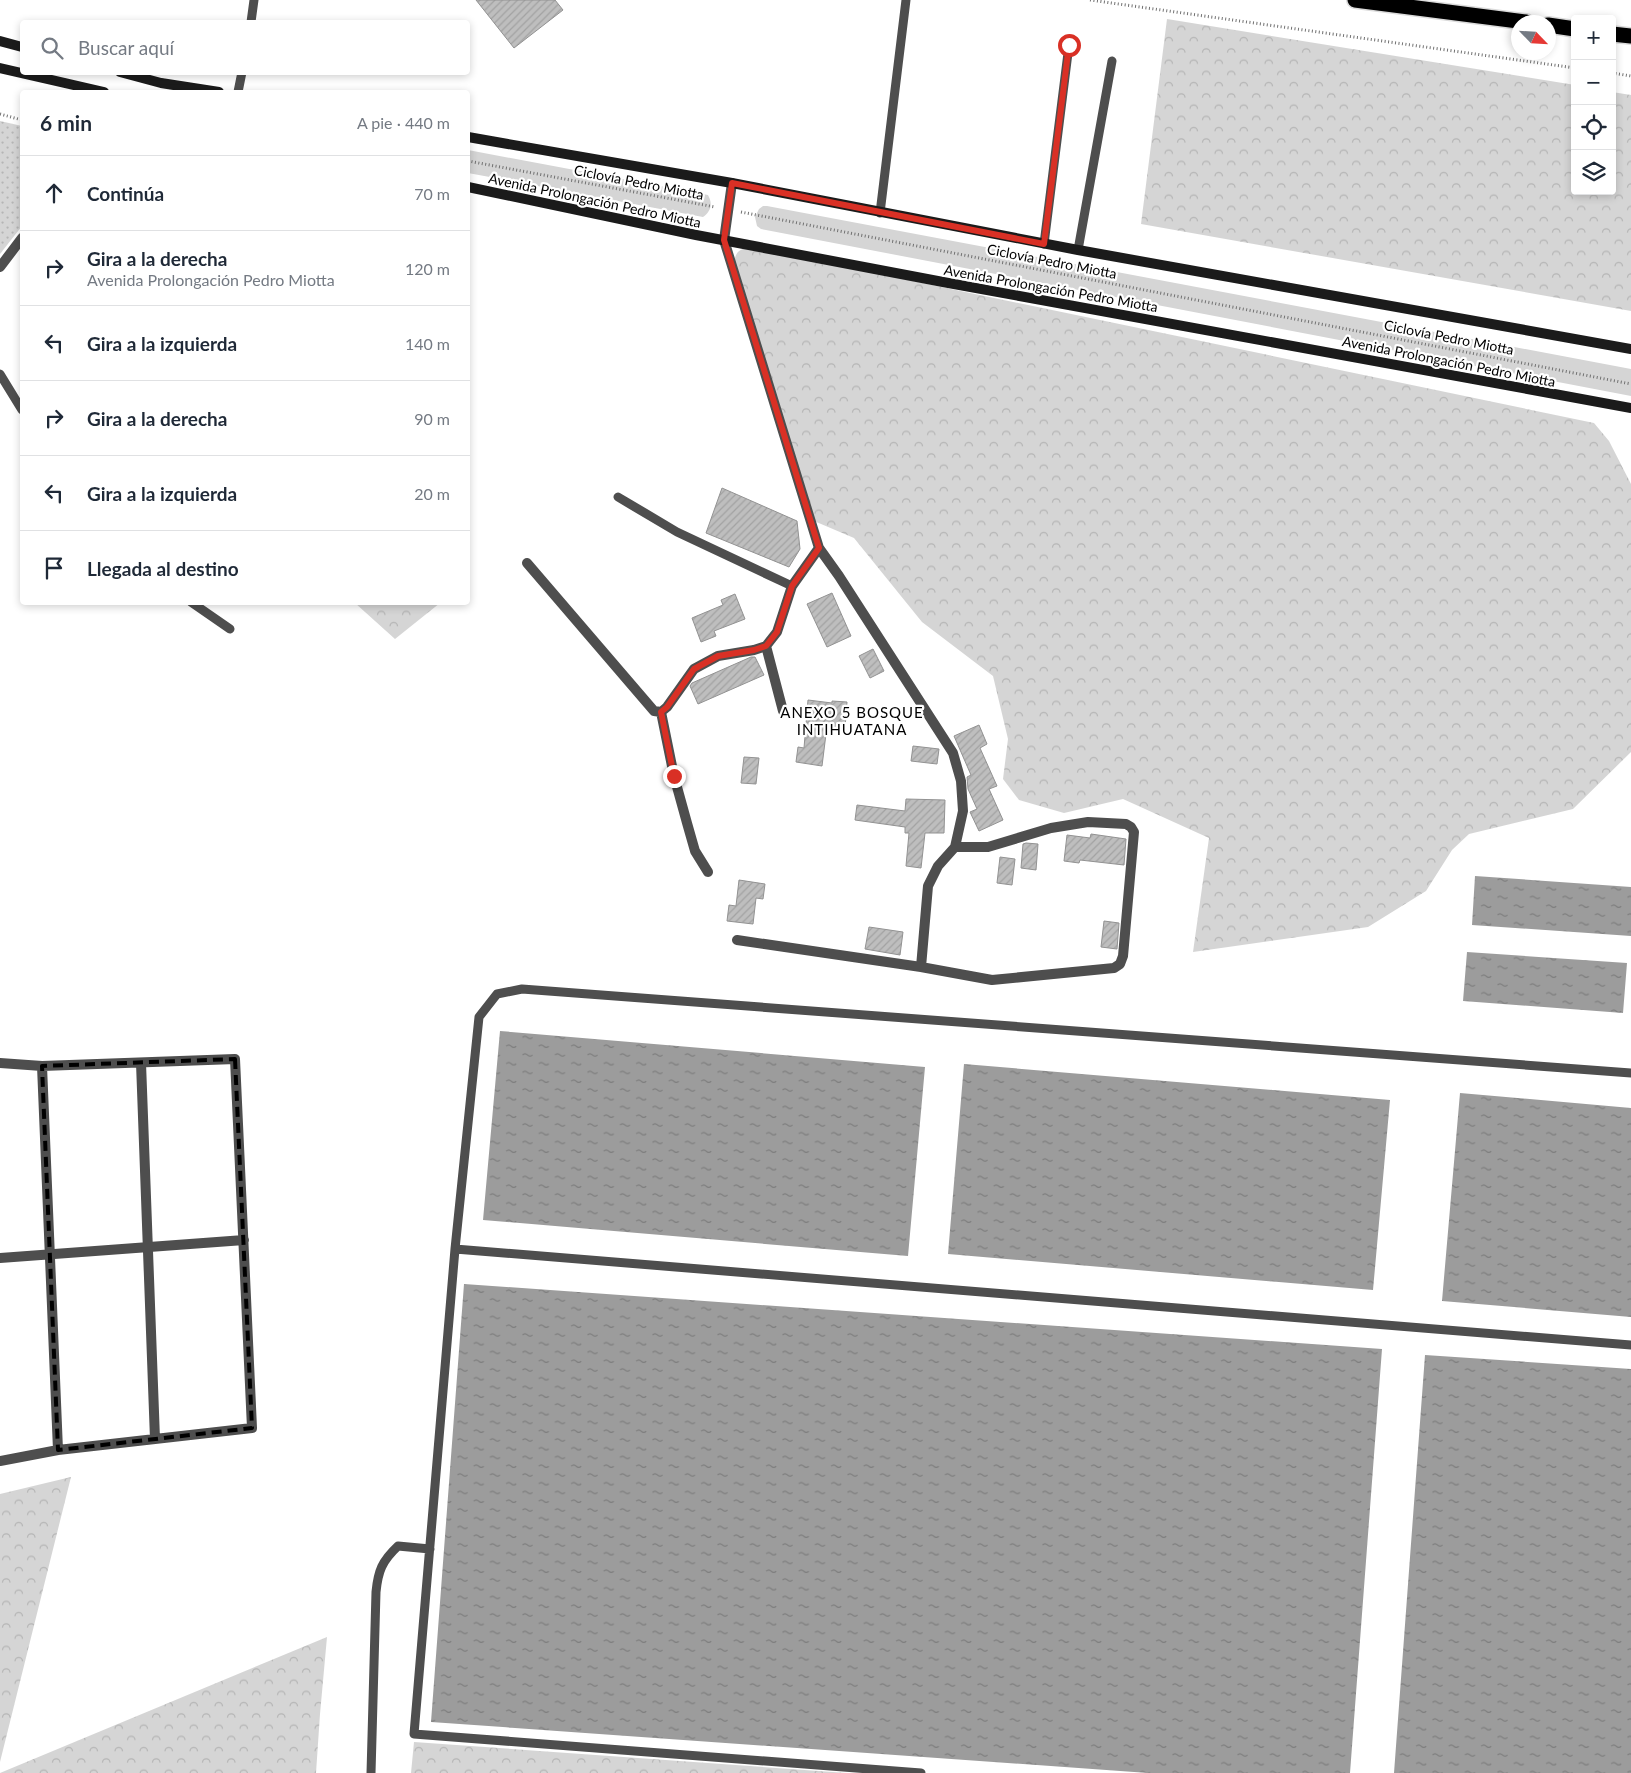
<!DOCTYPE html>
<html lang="es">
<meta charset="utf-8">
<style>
body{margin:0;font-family:Lato,sans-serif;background:#f2f2f3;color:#1f2937}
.controls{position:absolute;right:15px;top:15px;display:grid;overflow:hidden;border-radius:5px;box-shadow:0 2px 8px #0003}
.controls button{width:45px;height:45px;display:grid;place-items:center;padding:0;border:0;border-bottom:1px solid #e0e1e3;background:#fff;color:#1f2937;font:25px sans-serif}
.compass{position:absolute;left:1511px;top:15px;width:45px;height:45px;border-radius:50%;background:#fff;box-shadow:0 2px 8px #0003;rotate:115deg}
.stop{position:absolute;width:15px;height:15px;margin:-11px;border:4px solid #d93025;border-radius:50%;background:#fff}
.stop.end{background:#d93025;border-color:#fff;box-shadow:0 1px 5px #0008}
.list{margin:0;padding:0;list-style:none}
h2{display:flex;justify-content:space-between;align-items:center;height:65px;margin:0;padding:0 20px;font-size:21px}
h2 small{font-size:16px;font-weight:400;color:#747a83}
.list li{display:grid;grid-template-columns:32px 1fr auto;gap:15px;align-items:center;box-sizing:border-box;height:75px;padding:0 20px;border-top:1px solid #e0e1e3}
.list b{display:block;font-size:19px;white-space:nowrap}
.list p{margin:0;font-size:16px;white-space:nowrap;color:#747a83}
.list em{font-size:16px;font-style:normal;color:#747a83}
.icon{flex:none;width:28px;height:28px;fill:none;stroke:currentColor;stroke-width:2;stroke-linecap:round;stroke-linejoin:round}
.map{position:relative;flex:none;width:1631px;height:1773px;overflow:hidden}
.search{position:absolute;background:#fff;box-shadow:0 2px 8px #0003;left:20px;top:20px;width:450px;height:55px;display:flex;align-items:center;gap:12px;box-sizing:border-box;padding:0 18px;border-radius:5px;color:#747a83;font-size:19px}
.panel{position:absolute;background:#fff;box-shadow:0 2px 8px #0003;left:20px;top:90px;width:450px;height:515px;border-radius:5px}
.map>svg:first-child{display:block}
.grass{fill:#d5d5d5}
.forest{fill:url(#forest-crowns)}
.park{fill:url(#park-dots)}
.water{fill:url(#water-ripples)}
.building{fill:url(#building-hatch);stroke:#929292}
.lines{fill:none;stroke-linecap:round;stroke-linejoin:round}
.highway-casing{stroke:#dbdbdb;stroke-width:18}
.path{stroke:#707070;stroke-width:3;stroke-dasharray:1 2.5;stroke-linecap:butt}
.lane{stroke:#4e4e4e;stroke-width:9}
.street{stroke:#4e4e4e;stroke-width:10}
.secondary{stroke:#1b1b1b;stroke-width:10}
.highway{stroke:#000;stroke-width:15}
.route{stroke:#d93025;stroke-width:6}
.marked{fill:none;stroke:#000;stroke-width:4;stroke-dasharray:10 6;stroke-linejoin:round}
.labels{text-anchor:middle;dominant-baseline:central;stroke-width:4.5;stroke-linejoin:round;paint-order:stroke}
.street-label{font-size:14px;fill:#000;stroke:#fff}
.neighbourhood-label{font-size:15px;letter-spacing:1px;fill:#000;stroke:#fff}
</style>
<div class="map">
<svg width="1631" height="1773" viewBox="0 0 1631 1773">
<defs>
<pattern id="forest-crowns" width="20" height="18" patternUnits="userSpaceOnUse" patternTransform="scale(1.25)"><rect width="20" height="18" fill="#d5d5d5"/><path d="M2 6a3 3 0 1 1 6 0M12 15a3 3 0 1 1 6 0" fill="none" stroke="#b5b5b5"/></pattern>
<pattern id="park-dots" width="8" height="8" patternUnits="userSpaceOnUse" patternTransform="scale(1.25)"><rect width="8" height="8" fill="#d5d5d5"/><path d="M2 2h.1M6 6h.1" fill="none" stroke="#b5b5b5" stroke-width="1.8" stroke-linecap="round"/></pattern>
<pattern id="water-ripples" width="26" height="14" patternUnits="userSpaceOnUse" patternTransform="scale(1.25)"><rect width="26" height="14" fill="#9c9c9c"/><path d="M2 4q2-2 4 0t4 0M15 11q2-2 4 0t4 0" fill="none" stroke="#7d7d7d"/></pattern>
<pattern id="building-hatch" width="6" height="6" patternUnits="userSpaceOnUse" patternTransform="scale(1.25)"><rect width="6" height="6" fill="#bebebe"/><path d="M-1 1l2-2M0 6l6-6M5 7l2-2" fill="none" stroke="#a2a2a2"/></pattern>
</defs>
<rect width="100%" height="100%" fill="#fff"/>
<path class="grass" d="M468,150L708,195C713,204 711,211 703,217L468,173Z
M763,206H767L1631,369V396L761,229L757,226L755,217L759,209Z"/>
<path class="forest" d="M1167,19L1575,85V191H1612V92L1631,95V311L1141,224Z
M750,247L1594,423L1609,441L1631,484V752L1573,809L1469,834L1452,850L1426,891L1368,927L1193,952L1209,838L1123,799L1064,813L1019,800L1003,779L1008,739L993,676L922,622L854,538L814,521L734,262C736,251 740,249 750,247Z
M355,603H440L395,639Z
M71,1477L0,1762V1494Z
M327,1637L320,1714L316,1773H0Z
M414,1742L847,1773H411Z"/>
<path class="park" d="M0,121L22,126V226L0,254Z"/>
<path class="water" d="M1475,876L1631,887V936L1472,925Z
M1467,952L1627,963L1623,1013L1463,1001Z
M500,1031L925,1067L908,1256L483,1220Z
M964,1064L1390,1100L1373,1290L948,1254Z
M1460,1093L1631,1108V1317L1442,1301Z
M464,1284L1382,1349L1350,1773H1148L431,1722Z
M1425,1355L1631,1369V1773H1394Z"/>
<path class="building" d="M476,0H555L563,10L514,48Z
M722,488L797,521L800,549L789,567L706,533Z
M832,593L851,636L827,647L807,604Z
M735,594L745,619L714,631L716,636L701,642L692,618L723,605L721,600Z
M873,649L884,671L870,678L859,656Z
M751,657H755L764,675L698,704L690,686L692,683Z
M808,700L832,703V701L847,702L845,728L827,726L822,766L796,762L798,747L804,748Z
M979,725L987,744L980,748L997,786L989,789L1003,820L979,831L970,812L977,809L968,789L967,777L971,775L954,736Z
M913,746L939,749L937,764L911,761Z
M744,757L759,758L756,784L741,783Z
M906,799L945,800L944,833H925L921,868L906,866L909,833H905V827L855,820L857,805L905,811Z
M1091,834L1126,839L1124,865L1080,860L1079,863L1064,861L1067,835L1090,838Z
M1026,843L1038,844L1036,870L1021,868L1023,844Z
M1000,857L1015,859L1012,885L997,883Z
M739,880L765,884L763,899L756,898L753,924L727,921L729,905L736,906Z
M1104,921L1119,923L1117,949L1101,947Z
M869,927L903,932L900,955L865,949Z"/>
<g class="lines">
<defs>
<path id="highway" d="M1355,0L1526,22
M1548,25L1575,29
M1612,34L1631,36"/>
</defs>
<use href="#highway" class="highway-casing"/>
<path class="path" d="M1090,0L1575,68
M1612,73L1631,76
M0,114L22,120
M468,161L715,207
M741,212L1631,384"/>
<path class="lane" d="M251,22L254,0
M238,92L242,72
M880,213L906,0
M1044,244L1069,45
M1078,250L1112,61
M0,374L22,410
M618,497L677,532L792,586
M191,602L230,629
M455,1249L1631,1345
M371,1773L376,1592C378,1571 382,1561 398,1546L430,1549
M921,1773L414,1734L455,1249L479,1017L497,994L522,989L1631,1073"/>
<path class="street" d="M732,183L724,240L819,548L839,576L953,753L961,781L963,811L955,847L938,866L928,886L921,967
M0,267L22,238
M527,563L654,711L661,712
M766,646L783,711
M661,712L667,707L694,669L718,656L754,650L766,646L777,632L792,586L819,548
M661,712L674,776L687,823L695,851L708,872
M737,940L921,967L992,980L1114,968L1120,964L1123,956L1134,832L1131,827L1126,824L1088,822L1051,828L988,847H955
M0,1063L42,1066L235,1059L252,1428L58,1450L0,1461
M141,1063L155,1439
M42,1066L58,1450
M0,1258L244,1240"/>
<path class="secondary" d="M0,41L22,47
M0,68L104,92
M120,72L161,83L219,92
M468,137L732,183L1078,250L1631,349
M468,187L696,235L943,282L1631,408"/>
<use href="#highway" class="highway"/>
</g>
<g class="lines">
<path class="route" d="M674,776L661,712L667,707L694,669L718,656L754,650L766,646L777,632L792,586L819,548L724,240L732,183L1044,244L1069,45"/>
</g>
<path class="marked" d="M235,1059L252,1428L58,1450L42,1066Z"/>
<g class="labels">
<g class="street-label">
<text transform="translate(639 182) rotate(11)">Ciclovía Pedro Miotta</text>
<text transform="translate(595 200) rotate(12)">Avenida Prolongación Pedro Miotta</text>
<text transform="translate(1052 261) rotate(11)">Ciclovía Pedro Miotta</text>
<text transform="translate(1051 288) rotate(10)">Avenida Prolongación Pedro Miotta</text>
<text transform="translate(1449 337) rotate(11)">Ciclovía Pedro Miotta</text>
<text transform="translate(1449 361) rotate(11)">Avenida Prolongación Pedro Miotta</text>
</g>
<g class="neighbourhood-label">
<text x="852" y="712">ANEXO 5 BOSQUE<tspan x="852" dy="17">INTIHUATANA</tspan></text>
</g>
</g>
</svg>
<div class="controls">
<button>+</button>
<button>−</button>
<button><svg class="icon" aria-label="locate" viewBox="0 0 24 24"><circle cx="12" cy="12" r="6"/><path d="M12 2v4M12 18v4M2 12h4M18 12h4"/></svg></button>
<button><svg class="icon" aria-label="layers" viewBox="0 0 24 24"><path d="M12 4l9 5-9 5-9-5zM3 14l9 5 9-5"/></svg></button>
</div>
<svg class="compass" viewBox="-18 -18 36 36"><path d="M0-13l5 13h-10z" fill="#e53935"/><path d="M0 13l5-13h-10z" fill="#747a83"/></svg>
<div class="stop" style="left:1069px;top:45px"></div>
<div class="stop end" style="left:674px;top:776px"></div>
<div class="search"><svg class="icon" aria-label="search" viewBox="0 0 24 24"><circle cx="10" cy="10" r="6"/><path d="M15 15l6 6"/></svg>Buscar aquí</div>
<section class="panel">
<h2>6 min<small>A pie · 440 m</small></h2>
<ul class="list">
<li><svg class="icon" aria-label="ahead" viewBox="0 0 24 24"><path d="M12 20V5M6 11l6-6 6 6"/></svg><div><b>Continúa</b></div><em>70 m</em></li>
<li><svg class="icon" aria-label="right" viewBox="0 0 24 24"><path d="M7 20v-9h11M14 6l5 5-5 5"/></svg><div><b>Gira a la derecha</b><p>Avenida Prolongación Pedro Miotta</p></div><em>120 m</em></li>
<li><svg class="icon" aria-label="left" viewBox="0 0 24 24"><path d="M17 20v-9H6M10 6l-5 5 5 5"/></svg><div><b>Gira a la izquierda</b></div><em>140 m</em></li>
<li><svg class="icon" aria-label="right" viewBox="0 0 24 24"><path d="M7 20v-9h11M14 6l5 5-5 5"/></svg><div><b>Gira a la derecha</b></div><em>90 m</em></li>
<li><svg class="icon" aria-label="left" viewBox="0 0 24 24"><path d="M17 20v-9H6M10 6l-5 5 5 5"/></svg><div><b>Gira a la izquierda</b></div><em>20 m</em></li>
<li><svg class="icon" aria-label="arrive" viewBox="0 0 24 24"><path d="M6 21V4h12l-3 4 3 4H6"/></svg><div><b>Llegada al destino</b></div></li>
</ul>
</section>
</div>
